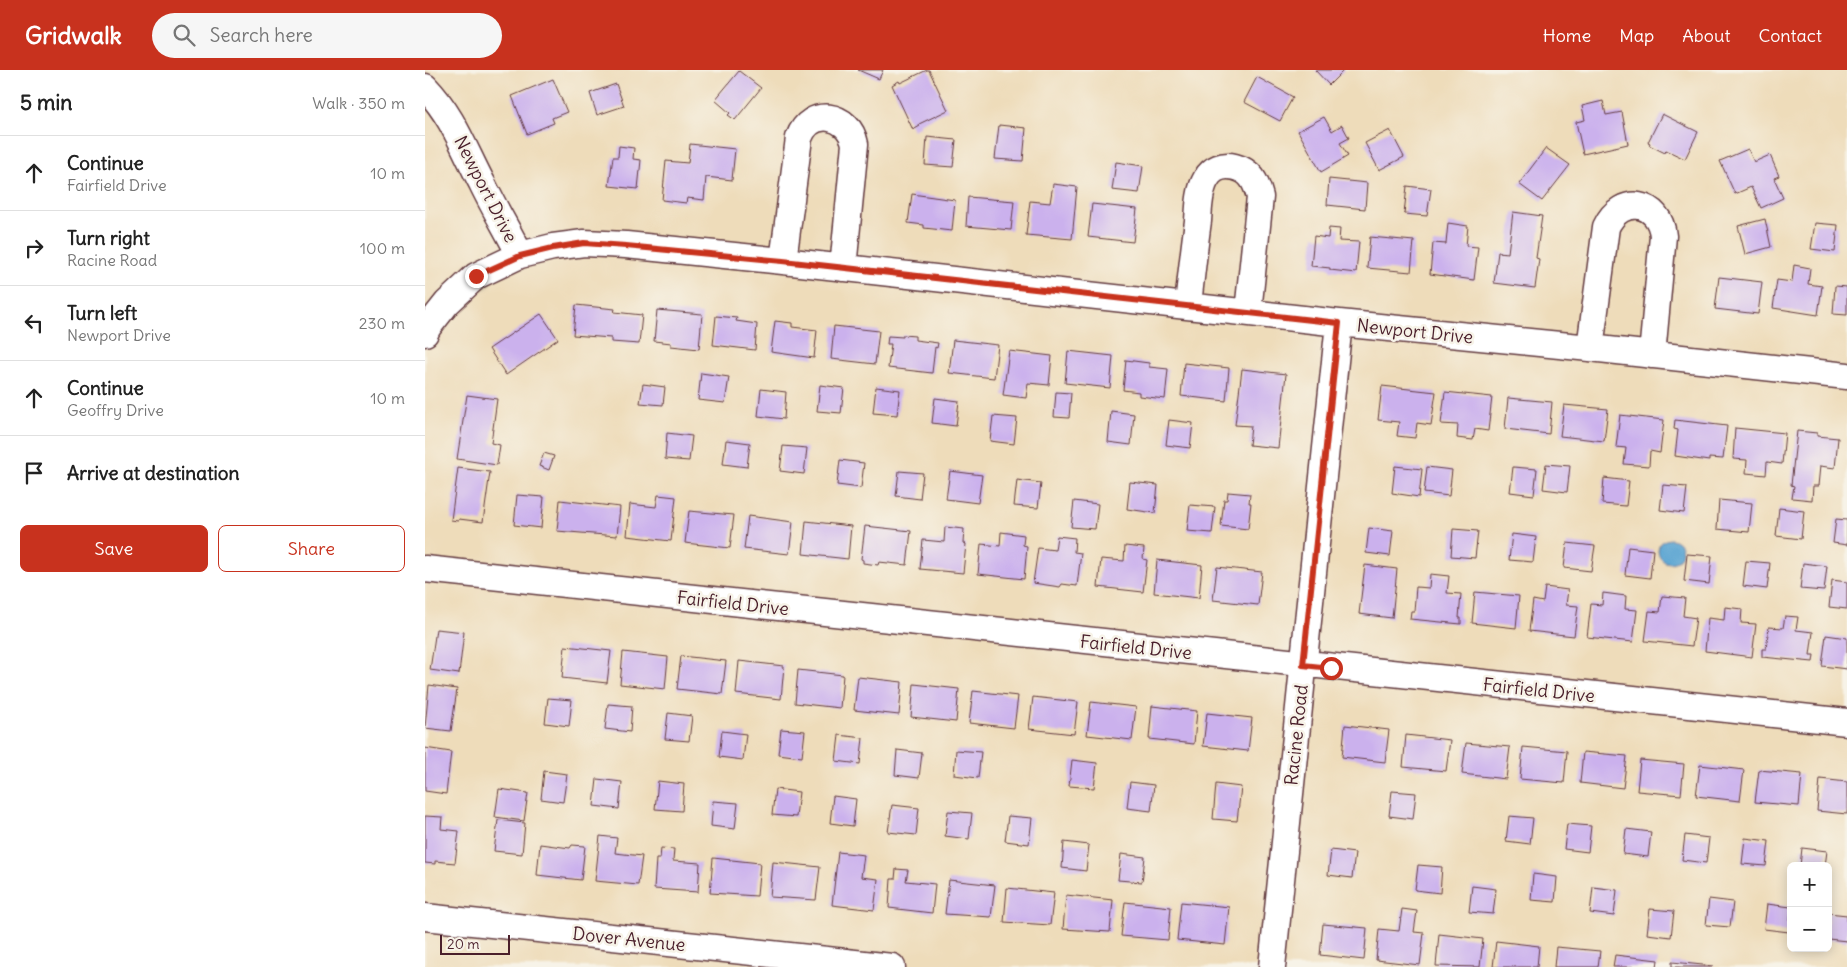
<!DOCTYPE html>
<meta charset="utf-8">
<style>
body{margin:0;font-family:Delius,sans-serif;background:#f6f6f6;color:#222}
.controls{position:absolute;right:15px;bottom:15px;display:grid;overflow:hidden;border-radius:8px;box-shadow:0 2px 12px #0003}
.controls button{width:45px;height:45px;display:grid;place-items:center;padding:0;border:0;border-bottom:1px solid #e0e0e0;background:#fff;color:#222;font:25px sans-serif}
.scale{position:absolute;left:15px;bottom:12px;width:70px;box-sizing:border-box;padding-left:5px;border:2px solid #4a1f2b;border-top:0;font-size:14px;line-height:18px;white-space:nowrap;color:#4a1f2b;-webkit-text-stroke:4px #f7f3e8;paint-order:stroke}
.stop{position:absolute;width:15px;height:15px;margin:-11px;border:4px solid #c8321e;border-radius:50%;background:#fff}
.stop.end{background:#c8321e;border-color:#fff;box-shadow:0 1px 5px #0008}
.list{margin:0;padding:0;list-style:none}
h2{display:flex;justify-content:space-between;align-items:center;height:65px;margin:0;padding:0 20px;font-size:21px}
h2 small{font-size:16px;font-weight:400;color:#767676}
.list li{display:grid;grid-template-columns:32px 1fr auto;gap:15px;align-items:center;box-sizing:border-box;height:75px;padding:0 20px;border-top:1px solid #e0e0e0}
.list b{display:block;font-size:19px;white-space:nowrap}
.list p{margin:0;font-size:16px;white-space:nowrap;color:#767676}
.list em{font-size:16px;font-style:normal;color:#767676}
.actions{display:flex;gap:10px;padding:15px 20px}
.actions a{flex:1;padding:11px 0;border:1px solid #c8321e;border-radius:8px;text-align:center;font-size:18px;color:#c8321e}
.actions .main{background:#c8321e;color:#fff}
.icon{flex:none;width:28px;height:28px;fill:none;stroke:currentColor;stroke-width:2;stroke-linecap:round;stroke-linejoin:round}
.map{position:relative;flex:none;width:1422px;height:897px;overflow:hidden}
header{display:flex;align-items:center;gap:30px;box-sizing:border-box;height:70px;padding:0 25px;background:#c8321e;color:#fff}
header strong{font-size:24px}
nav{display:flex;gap:28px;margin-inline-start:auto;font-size:18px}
.search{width:350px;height:45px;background:#f6f6f6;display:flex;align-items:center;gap:12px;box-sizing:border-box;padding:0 18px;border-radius:28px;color:#767676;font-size:19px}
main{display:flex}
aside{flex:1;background:#fff}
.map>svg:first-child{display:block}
.water{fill:#5aa4d2;stroke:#52627e}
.building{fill:#cbb1ed}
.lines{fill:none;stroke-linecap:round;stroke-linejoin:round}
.minor-casing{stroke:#633b40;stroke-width:29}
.minor{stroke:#fff;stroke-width:26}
.route{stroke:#c8321e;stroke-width:6}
.labels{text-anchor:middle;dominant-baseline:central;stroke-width:5;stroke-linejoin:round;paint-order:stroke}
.street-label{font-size:18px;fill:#4a1f2b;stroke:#f7f3e8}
</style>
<header>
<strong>Gridwalk</strong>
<div class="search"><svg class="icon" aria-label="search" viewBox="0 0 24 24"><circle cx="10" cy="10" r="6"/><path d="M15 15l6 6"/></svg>Search here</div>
<nav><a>Home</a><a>Map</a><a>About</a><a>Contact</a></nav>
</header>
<main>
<aside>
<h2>5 min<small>Walk · 350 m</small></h2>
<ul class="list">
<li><svg class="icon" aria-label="ahead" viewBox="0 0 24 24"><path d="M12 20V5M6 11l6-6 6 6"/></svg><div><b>Continue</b><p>Fairfield Drive</p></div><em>10 m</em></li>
<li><svg class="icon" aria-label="right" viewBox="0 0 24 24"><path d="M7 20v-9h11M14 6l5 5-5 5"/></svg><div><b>Turn right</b><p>Racine Road</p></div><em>100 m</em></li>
<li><svg class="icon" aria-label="left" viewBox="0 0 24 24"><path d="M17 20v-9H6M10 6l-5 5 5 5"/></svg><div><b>Turn left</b><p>Newport Drive</p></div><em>230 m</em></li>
<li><svg class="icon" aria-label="ahead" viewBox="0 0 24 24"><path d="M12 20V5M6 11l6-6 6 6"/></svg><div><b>Continue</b><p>Geoffry Drive</p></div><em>10 m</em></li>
<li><svg class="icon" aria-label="arrive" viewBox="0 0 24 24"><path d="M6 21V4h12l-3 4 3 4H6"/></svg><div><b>Arrive at destination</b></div></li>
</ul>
<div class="actions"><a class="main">Save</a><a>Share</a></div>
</aside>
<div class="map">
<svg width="1422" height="897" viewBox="0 0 1422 897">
<rect width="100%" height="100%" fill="#f7f3e8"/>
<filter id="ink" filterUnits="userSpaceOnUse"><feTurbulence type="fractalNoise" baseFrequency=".02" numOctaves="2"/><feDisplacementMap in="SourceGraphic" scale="10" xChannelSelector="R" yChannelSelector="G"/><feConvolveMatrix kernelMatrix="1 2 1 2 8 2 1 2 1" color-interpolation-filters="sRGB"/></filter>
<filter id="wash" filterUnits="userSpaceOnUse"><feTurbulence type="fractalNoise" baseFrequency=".0096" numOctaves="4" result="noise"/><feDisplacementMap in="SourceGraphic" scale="20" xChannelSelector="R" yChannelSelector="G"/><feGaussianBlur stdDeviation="1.12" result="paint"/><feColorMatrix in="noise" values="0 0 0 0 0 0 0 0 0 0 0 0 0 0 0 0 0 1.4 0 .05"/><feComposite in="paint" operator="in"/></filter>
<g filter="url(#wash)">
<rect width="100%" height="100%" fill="#eedcba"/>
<path class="water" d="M1233 481a12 12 0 1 1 24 0a12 12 0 1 1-24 0Z"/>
<g id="blocks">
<path class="building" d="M433,0H458L454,9Z
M502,0H504L523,40L494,54L495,56L488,60L467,15L474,11L475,13Z
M890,0H919L904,15Z
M314,1L336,18L310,50L303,45L305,43L290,30Z
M832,7L868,27L855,51L819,32Z
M128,9L142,42L127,48L129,53L102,64L87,26Z
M191,14L199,36L172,45L165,23Z
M1178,31L1181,45L1197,42L1203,74L1158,84L1151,52L1160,50L1157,36Z
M1237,44L1273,62L1260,89L1241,80L1240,83L1224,75L1225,73L1223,72Z
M899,47L907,61L917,55L924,68L915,73L923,86L896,102L873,61Z
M574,55L601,58L598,91L570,89Z
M965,60L979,87L954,100L940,73Z
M502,67L531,70L528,97L500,95Z
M265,74L310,79L307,110L281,107L279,130L262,128L261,133L237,130L241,91L263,93Z
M194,76L209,78L208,89L216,90L213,119L184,116L188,87H193Z
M1121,78L1145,95L1117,131L1094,114Z
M1323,79L1329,92L1345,85L1354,106L1349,108L1358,128L1336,138L1326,117L1310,124L1295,91Z
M691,92L718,96L714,123L687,120Z
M904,109L942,113L940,139L902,135Z
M628,114L652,117L647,169L601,165L605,131L625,133Z
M982,116L1006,119L1002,146L979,144Z
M487,124L530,130L527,161L499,158V155L483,153Z
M543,127L589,131L586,160L541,156Z
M667,134L712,139L708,172L663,167Z
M1088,142L1117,146L1111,188L1114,189L1110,218L1069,213L1073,182L1083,183Z
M1340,149L1346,177L1320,184L1313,156Z
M1023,153L1043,156L1041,176L1053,177L1049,210L1005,204L1008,173L1021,174Z
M1390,153L1413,155L1410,182L1386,179Z
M904,158L915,159L914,171L934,172L931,203L905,200V198L886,196L889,166L903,168Z
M945,167L989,171L986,202L942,198Z
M1369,195L1385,198L1383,214L1397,216L1393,245L1348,238L1352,210L1367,212Z
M1294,207L1337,212L1333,244L1290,239Z
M1410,216L1422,217V245L1408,244Z
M151,235L190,239L189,242L217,245L214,274L186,272V268L148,265Z
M232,240L277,244L274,279L246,276V273L229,271Z
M116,244L133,269L81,305L64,279Z
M291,246L312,248L311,251L332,254L330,280L288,275Z
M350,251L367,253V257L392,260L389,288L346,282Z
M409,256L454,261L450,294L406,289Z
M478,265L490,266V270L513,273L512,278L510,277L507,303L463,298L466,274H462L463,266L478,267Z
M528,270L573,275L569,308L524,303Z
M584,281L627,286L624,315L603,313L601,328L578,325Z
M643,281L688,286L685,318L640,313Z
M701,290L724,293V297L743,299L740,329L714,326V322L698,320Z
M759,293L804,298L801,331L756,326Z
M817,299L861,304L853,378L824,375L826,356L810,355Z
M276,303L304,307L300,333L273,330Z
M218,314L240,317L238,335L215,333Z
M395,315L419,318L416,343L392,341Z
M957,316L1011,322L1006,355L992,353L990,368L972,366L974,352L953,350Z
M451,317L475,320L472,345L448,343Z
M336,319L361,322L359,349L333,346Z
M631,322L646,323L644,348L629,347Z
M1020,322L1067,327L1063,361L1050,359L1048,370L1032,368L1033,355L1016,354Z
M42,325L72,329L66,373L75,375L72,395L32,389Z
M510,328L534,331L531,356L507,353Z
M1083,328L1127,332L1124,364L1080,359Z
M1139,335L1183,339L1179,371L1135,366Z
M686,341L709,344L706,375L683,372Z
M1195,345L1239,350L1235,383L1225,381L1224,396L1199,394L1201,378L1191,377Z
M568,346L592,348L589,374L565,371Z
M744,350L768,353L765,378L741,375Z
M1250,350L1302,356L1298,389L1284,388V391L1250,386L1253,360L1249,359Z
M1310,358L1360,363L1357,394L1342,392L1341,405L1321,403L1322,390L1308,389Z
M1372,361L1392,363V366L1413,368L1410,398L1395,396L1393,416H1388L1387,430L1367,428L1369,416L1366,415Z
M242,363L267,366L264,391L240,389Z
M301,370L325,373L322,397L298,394Z
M358,376L382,378L379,404L355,401Z
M119,383L129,386L124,400L114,396Z
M415,390L439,393L436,418L412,415Z
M1121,394L1145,396L1142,422L1118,419Z
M970,396L997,399L994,427L967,423Z
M1002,397L1027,400L1024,426L999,423Z
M1088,397L1112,399L1109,425L1085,422Z
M33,398L65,402L58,452L34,449L33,451L26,450Z
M474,401L498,403L495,429L471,426Z
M525,401L557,405L553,433L521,429Z
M1179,408L1204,411L1201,436L1177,434Z
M592,410L616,413L613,438L589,436Z
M705,412L733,415L730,443L702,439Z
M1238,415L1262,417L1259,443L1235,440Z
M803,422L825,424L824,433H826L823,459L796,456L799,430H802Z
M92,425L119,427L116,458L89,455Z
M233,425L251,427L246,471L202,466L205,434L231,437Z
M135,430L195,437L192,466L132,461Z
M1294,430L1327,433L1324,462L1292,459Z
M649,431L673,434L670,459L646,457Z
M765,435L790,437L787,463L762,461Z
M1354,438L1379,441L1376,469L1351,466Z
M264,441L309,445L305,478L260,473Z
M323,446L368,452L364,484L319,479Z
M1411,449L1422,450V475L1408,473Z
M381,451L426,456L423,489L378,484Z
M440,456L486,461L482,495L454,492L453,495L438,493V490L436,489Z
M520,457L539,459L538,473L541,474L538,503L495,499L498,470L519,472Z
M944,458L968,461L965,486L941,483Z
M1028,459L1053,461L1050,488L1026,486Z
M576,462L599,465L598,475L602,476L599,509L553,504L556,474L575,476Z
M1087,464L1111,467L1108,492L1084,490Z
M632,466L650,468L649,482L656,483L652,516L637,514L635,517L608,513L613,478L630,480Z
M1142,473L1170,476L1166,501L1139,498Z
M700,476L719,478L718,489L722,490L718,522L673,517L676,489L699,491Z
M1203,477L1228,480L1225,508L1200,505Z
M1262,484L1287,486L1284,514L1259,511Z
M732,490L777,495L774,528L729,523Z
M1321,491L1345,493L1342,519L1318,516Z
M1378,493L1402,496L1399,521L1375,519Z
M940,495L972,499L967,548L934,544Z
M792,497L837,502L833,535L788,530Z
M1005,504L1024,506L1022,523L1036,524L1034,548H1036V554L985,549L986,541H989L991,517L1004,518Z
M1407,510L1422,512V539L1404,537Z
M1120,517L1143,520L1141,535L1153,536L1149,566L1104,561L1108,530L1118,532Z
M1050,522L1094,526L1091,558L1047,553Z
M1178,523L1201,526L1200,539L1212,540L1208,572L1162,567L1166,534L1177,535Z
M1237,526L1260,528L1258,546L1271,548L1267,576L1220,571L1224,541L1235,542Z
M1300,537L1317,539L1316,553L1331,554L1327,587L1280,581L1283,548L1299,550Z
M1360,546L1373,547L1371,560L1388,562L1385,585H1389L1388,592L1337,587V579H1341L1344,557L1358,558Z
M11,559L39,562L34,604L5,600Z
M1401,565L1422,568V599L1397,596Z
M140,576L186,581L182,613L137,608Z
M198,582L243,587L240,619L195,614Z
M256,586L301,591L297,624L252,619Z
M314,591L359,596L356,629L311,624Z
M373,600L418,605L415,638L370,633Z
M433,607L477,612L474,645L429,640Z
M489,614L534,619L531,652L486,647Z
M4,615L32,619L26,661L0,658Z
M548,621L593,626L589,658L544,653Z
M608,627L653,632L649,664L604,659Z
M123,628L147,630L144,656L120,653Z
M666,632L711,637L707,670L662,665Z
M183,634L207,636L205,662L180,659Z
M727,636L772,641L769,674L724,669Z
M243,643L267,646L264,671L240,669Z
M782,643L827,648L823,681L778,676Z
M920,655L964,660L960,692L917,687Z
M356,659L380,661L377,687L353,684Z
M297,661L321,664L318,690L294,687Z
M414,665L438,668L435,694L411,691Z
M981,665L1025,670L1021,701L978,697Z
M1041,673L1085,677L1081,709L1037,704Z
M1098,677L1142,681L1139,713L1095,709Z
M0,678L26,682L21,724L0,721Z
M472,680L497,683L494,708L470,705Z
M531,680L556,682L553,708L529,705Z
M1158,682L1202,686L1198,718L1155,713Z
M647,690L672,693L669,718L644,716Z
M1215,690L1259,694L1256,725L1212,721Z
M1275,695L1319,700L1315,731L1271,726Z
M1334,700L1377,704L1374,736L1330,732Z
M119,701L142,704L138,732L116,729Z
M172,709L197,712L194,739L169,736Z
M1395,709L1422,712V744L1392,741Z
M233,711L259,714L257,741L230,739Z
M705,712L729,715L726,741L702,738Z
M791,714L816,717L812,751L788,749Z
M74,719L103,723L99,751L70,747Z
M350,719L374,722L371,747L347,745Z
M967,721L991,723L988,749L964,746Z
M408,726L431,729L428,756L405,753Z
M288,731L313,733L310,759L286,756Z
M467,735L494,738L491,765L463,762Z
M523,741L547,743L544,769L520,766Z
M0,746L17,747L16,759L34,761L30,793L10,791V794L0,793Z
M583,746L607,748L604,774L580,771Z
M1084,746L1108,748L1105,774L1081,771Z
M73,750L100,753L97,784L69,781Z
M1142,754L1166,756L1163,782L1139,779Z
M1201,759L1226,762L1223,787L1198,784Z
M1260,765L1284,768L1281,793L1257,790Z
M175,766L192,768L190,783L217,786L213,815L170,811Z
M1320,768L1344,771L1341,796L1317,794Z
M639,772L664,775L661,801L637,798Z
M115,774L145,778L147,775L160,776L156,810L112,805Z
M236,778L249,779L248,791L275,793L273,822L229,819L231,789H235Z
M1377,778L1402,781L1400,796H1375Z
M906,780L930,783L927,808L903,805Z
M413,782L439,785L436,807L453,809L449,840L407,835Z
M696,784L720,787L717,812L693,810Z
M288,788L335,793L332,826L285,823Z
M348,792L395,797L391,830L345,827Z
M993,795L1017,797L1015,823L990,820Z
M471,799L483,800L481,811L510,814L507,843L464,838L466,809H470Z
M1108,804L1132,807L1130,832L1106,830Z
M524,810L570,815L566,847L520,844Z
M1047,816L1071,819L1068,844L1044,842Z
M1168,817L1192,820L1189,846L1165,843Z
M582,818L629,823L625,855L579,852Z
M641,825L688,830L685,862L638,859Z
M1284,829L1308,832L1305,857L1281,855Z
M700,832L746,837L743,870L696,866Z
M756,832L804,837L800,875L752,870Z
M1342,834L1366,837L1364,862L1339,859Z
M977,839L992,841L989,862L999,863L995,895L951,890L954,859L974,861Z
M1225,839L1249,841L1246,867L1222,864Z
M1403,843L1422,845V871L1403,869Z
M898,854L942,858L939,890L895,885Z
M1014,864L1058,869L1055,897L1011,896Z
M1071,871L1114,876L1112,897H1068Z
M1131,877L1175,881L1173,897H1129Z
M1190,885L1233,890L1232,897H1188Z
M1247,892L1288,896L1287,897H1247Z"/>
</g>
</g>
<g filter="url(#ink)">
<use href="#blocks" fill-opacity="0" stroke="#633b40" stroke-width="1"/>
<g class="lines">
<defs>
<path id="minor" d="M0,17C28,46 39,79 57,113C69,138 83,161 95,185
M358,191L374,68C385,37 424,43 430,74L418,198
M763,235C766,207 769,179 773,151C774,137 774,121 781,109C787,98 798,94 810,97C826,101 831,112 835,127L823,242
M0,263L3,257L22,233L51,206L95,185L128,177L159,173L201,175L358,191L914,253L1165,278L1422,306
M1165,278L1181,157C1196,124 1235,131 1238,166L1227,285
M0,499L1422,652
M0,847L467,897
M847,897L914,253"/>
</defs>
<use href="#minor" class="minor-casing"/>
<use href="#minor" class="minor"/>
</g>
</g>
<g class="lines" filter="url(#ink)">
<path class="route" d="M51,206L95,186L128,178L159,173L201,176L358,191L914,253L878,595L906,598"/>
</g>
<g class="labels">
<g class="street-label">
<text transform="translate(61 119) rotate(63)">Newport Drive</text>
<text transform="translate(990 261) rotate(6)">Newport Drive</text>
<text transform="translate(308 533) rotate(6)">Fairfield Drive</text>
<text transform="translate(711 577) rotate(6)">Fairfield Drive</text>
<text transform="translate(1114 620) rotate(6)">Fairfield Drive</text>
<text transform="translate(871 665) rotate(-84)">Racine Road</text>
<text transform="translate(204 869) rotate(6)">Dover Avenue</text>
</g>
</g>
</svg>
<div class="controls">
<button>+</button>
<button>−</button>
</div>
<div class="scale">20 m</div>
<div class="stop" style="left:906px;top:598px"></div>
<div class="stop end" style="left:51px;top:206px"></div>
</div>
</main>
